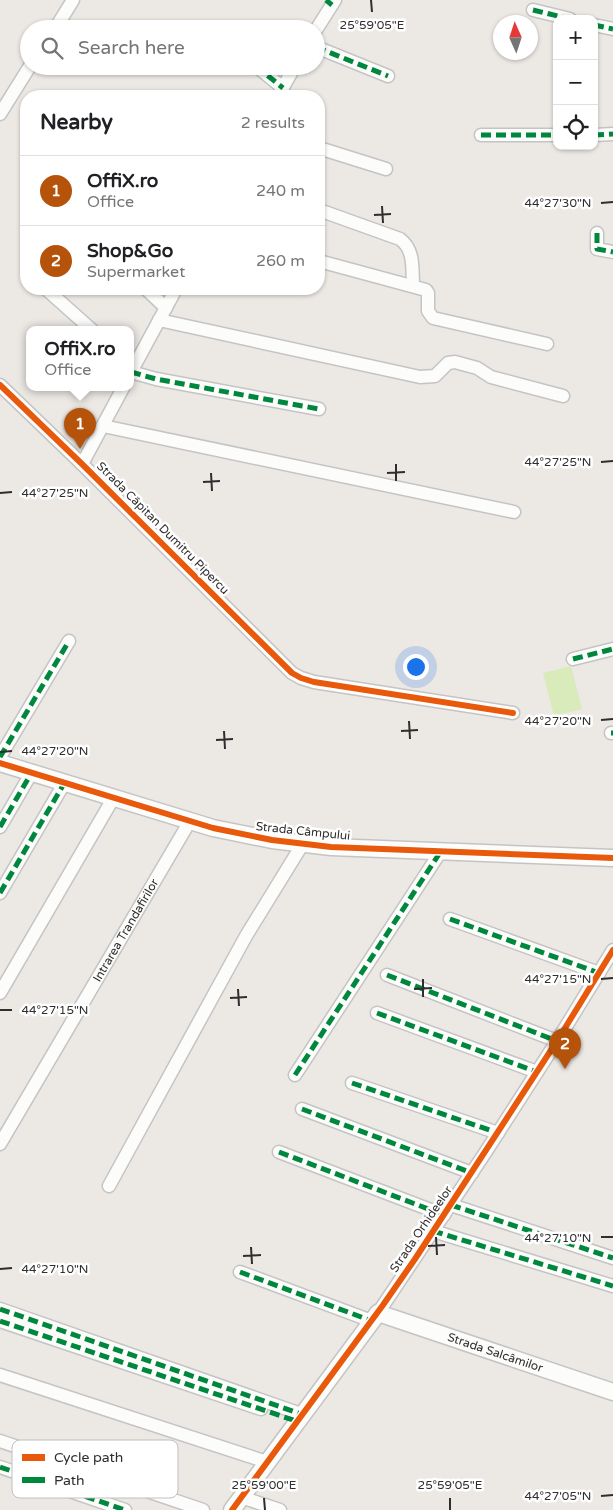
<!DOCTYPE html>
<meta charset="utf-8">
<style>
body{margin:0;font-family:"Varela Round",sans-serif;background:#f6f6f6;color:#202124}
.controls{position:absolute;right:15px;top:15px;display:grid;overflow:hidden;border-radius:10px;box-shadow:0 1px 4px #0004}
.controls button{width:45px;height:45px;display:grid;place-items:center;padding:0;border:0;border-bottom:1px solid #e0e0e0;background:#fff;color:#202124;font:25px sans-serif}
.compass{position:absolute;left:493px;top:15px;width:45px;height:45px;border-radius:50%;background:#fff;box-shadow:0 1px 4px #0004;rotate:357deg}
.you{position:absolute;left:415px;top:666px;width:18px;height:18px;margin:-12px;border:4px solid #fff;border-radius:50%;background:#1a73e8;box-shadow:0 0 0 8px #1a73e833}
.badge{display:grid;place-items:center;width:32px;height:32px;border-radius:50%;background:#b45309;color:#fff;font-size:16px;font-weight:700}
.pin{position:absolute;translate:-50% -41px;filter:drop-shadow(0 1px 2px #0008)}
.pin::after{content:'';position:absolute;top:26px;width:18px;height:15px;background:inherit;clip-path:polygon(0 0,100% 0,50% 100%)}
.popup{position:absolute;left:26px;top:326px;width:108px;height:65px;box-sizing:border-box;display:grid;place-content:center;border-radius:10px;background:#fff;filter:drop-shadow(0 1px 4px #0005);font-size:16px;white-space:nowrap;color:#757577}
.popup b{font-size:19px;color:#202124}
.popup::after{content:'';position:absolute;left:50%;top:100%;margin-left:-10px;border:10px solid transparent;border-top-color:#fff}
.list{margin:0;padding:0;list-style:none}
h2{display:flex;justify-content:space-between;align-items:center;height:65px;margin:0;padding:0 20px;font-size:21px}
h2 small{font-size:16px;font-weight:400;color:#757577}
.list li{display:grid;grid-template-columns:32px 1fr auto;gap:15px;align-items:center;box-sizing:border-box;height:70px;padding:0 20px;border-top:1px solid #e0e0e0}
.list b{display:block;font-size:19px;white-space:nowrap}
.list p{margin:0;font-size:16px;white-space:nowrap;color:#757577}
.list em{font-size:16px;font-style:normal;color:#757577}
.icon{flex:none;width:28px;height:28px;fill:none;stroke:currentColor;stroke-width:2;stroke-linecap:round;stroke-linejoin:round}
.map{position:relative;flex:none;width:613px;height:1510px;overflow:hidden}
.search{position:absolute;background:#fff;box-shadow:0 1px 4px #0004;left:20px;top:20px;width:305px;height:55px;display:flex;align-items:center;gap:12px;box-sizing:border-box;padding:0 18px;border-radius:28px;color:#757577;font-size:19px}
.panel{position:absolute;background:#fff;box-shadow:0 1px 4px #0004;left:20px;top:90px;width:305px;height:205px;border-radius:20px}
.map>svg:first-child{display:block}
.pitch{fill:#d9eabb}
.lines{fill:none;stroke-linecap:round;stroke-linejoin:round}
.minor-casing{stroke:#c5c4c5;stroke-width:15}
.tertiary-casing{stroke:#c5c4c5;stroke-width:19}
.minor{stroke:#fcfcfb;stroke-width:12}
.tertiary{stroke:#fcfcfb;stroke-width:16}
.quiet{stroke:#00873e;stroke-width:5;stroke-dasharray:10 5;stroke-linecap:butt}
.cycleway-casing{stroke:#fff;stroke-width:9}
.cycleway{stroke:#e8590c;stroke-width:6}
.ticks{fill:none;stroke:#2e2e2e;stroke-width:2}
.labels{text-anchor:middle;dominant-baseline:central;stroke-width:5;stroke-linejoin:round;paint-order:stroke}
.street-label{font-size:12px;fill:#2e2e2e;stroke:#fff}
.key{fill:#fff;stroke:#c0c0c0;stroke-width:1}
.key-label{font-size:14px;fill:#2e2e2e}
.ticks-label{font-size:12px;text-anchor:middle;fill:#2e2e2e;stroke:#fff;stroke-width:5;stroke-linejoin:round;paint-order:stroke}
</style>
<div class="map">
<svg width="613" height="1510" viewBox="0 0 613 1510">
<rect width="100%" height="100%" fill="#ece8e4"/>
<path class="pitch" d="M571,666L582,709L554,716L543,673Z"/>
<g class="lines">
<defs>
<g id="minor">
<path d="M533,10L570,19"/>
<path d="M594,25L613,29"/>
<path d="M55,29L73,0"/>
<path d="M316,30L335,0"/>
<path d="M316,47L388,76"/>
<path d="M256,66L283,88"/>
<path d="M278,96L295,66"/>
<path d="M0,114L30,66"/>
<path d="M481,135H557"/>
<path d="M594,135L613,134"/>
<path d="M319,148L386,169"/>
<path d="M319,210L400,239C415,250 412,269 413,286"/>
<path d="M597,233V249L613,252"/>
<path d="M319,261L426,290L428,293V311L433,318L547,344"/>
<path d="M46,289L92,330"/>
<path d="M146,289L166,308"/>
<path d="M159,320L420,377L435,376L448,363L455,362L477,368L491,377L563,396"/>
<path d="M131,372L156,379L319,409"/>
<path d="M130,374L176,289"/>
<path d="M0,385L82,464L292,673L301,678L314,682L513,713"/>
<path d="M103,426L514,512"/>
<path d="M82,464L123,388"/>
<path d="M573,659L613,649"/>
<path d="M611,733H613"/>
<path d="M0,757L69,641"/>
<path d="M0,827L32,772"/>
<path d="M0,893L65,782"/>
<path d="M450,919L599,973"/>
<path d="M387,975L557,1041"/>
<path d="M0,993L114,797"/>
<path d="M377,1013L537,1072"/>
<path d="M295,1075L441,851"/>
<path d="M352,1083L498,1133"/>
<path d="M302,1109L472,1173"/>
<path id="s1" d="M0,1144L190,821"/>
<path d="M279,1152L444,1215"/>
<path d="M109,1186L246,936L302,845"/>
<path d="M451,1205L613,1258"/>
<path d="M433,1231L613,1286"/>
<path d="M240,1272L372,1321"/>
<path d="M0,1309L301,1414"/>
<path d="M378,1313L485,1153L557,1041L613,950"/>
<path d="M0,1321L261,1409"/>
<path d="M0,1375L267,1462"/>
<path d="M0,1441L203,1510"/>
<path d="M0,1467L125,1510"/>
<path d="M241,1497L280,1510"/>
</g>
<g id="tertiary">
<path d="M0,763L213,828L272,840L331,847L613,858"/>
<path id="s2" d="M232,1510L378,1313L613,1392"/>
</g>
</defs>
<use href="#minor" class="minor-casing"/>
<use href="#tertiary" class="tertiary-casing"/>
<use href="#minor" class="minor"/>
<use href="#tertiary" class="tertiary"/>
<path class="quiet" d="M326,0L332,5
M533,10L570,19
M594,25L613,29
M316,47L388,76
M256,66L283,88
M481,135H557
M594,135L613,134
M597,233V249L613,252
M131,372L156,379L319,409
M573,659L613,649
M611,733H613
M0,757L69,641
M0,827L32,772
M0,893L65,782
M450,919L599,973
M387,975L557,1041
M377,1013L537,1072
M295,1075L441,851
M352,1083L498,1133
M302,1109L472,1173
M279,1152L444,1215
M451,1205L613,1258
M433,1231L613,1286
M240,1272L372,1321
M0,1309L301,1414
M0,1321L296,1421
M0,1467L125,1510"/>
<defs>
<path id="cycleway" d="M0,385L82,464L292,673L301,678L314,682L513,713
M0,763L213,828L272,840L331,847L613,858
M232,1510L383,1305L415,1259L557,1041L613,950"/>
</defs>
<use href="#cycleway" class="cycleway-casing"/>
<use href="#cycleway" class="cycleway"/>
</g>
<path class="ticks" d="M371,0L372,12M601,203L613,202M382,206L383,223M374,215L391,214M601,462L613,461M396,464V481M211,473L212,491M387,473L405,472M203,482L220,481M0,493L12,492M601,720L613,719M409,721L410,739M224,731L225,749M401,731L418,730M216,740L233,739M0,752L12,751M423,979V997M601,979L613,978M238,989L239,1006M414,989L432,988M230,998L247,997M0,1010H12M436,1237L437,1255M601,1237H613M428,1246L445,1245M251,1247L252,1264M243,1256L261,1255M0,1269L12,1268M601,1496L613,1495M264,1498L265,1510M450,1498V1510"/>
<g class="labels">
<g class="street-label">
<text transform="translate(163 528) rotate(45)">Strada Căpitan Dumitru Pipercu</text>
<text transform="translate(303 831) rotate(6)">Strada Câmpului</text>
<text stroke="none"><textPath href="#s1" startOffset="248">Intrarea Trandafirilor</textPath></text>
<text transform="translate(421 1229) rotate(-56)">Strada Orhideelor</text>
<text stroke="none"><textPath href="#s2" startOffset="369">Strada Salcâmilor</textPath></text>
</g>
</g>
<rect x="12" y="1440" width="166" height="58" rx="8" class="key"/>
<rect x="22" y="1454" width="23" height="7" fill="#e8590c"/>
<rect x="22" y="1477" width="23" height="6" fill="#00873e"/>
<g class="key-label">
<text x="54" y="1462">Cycle path</text>
<text x="54" y="1485">Path</text>
</g>
<g class="ticks-label">
<text x="372" y="29">25°59'05"E</text>
<text x="558" y="207">44°27'30"N</text>
<text x="558" y="466">44°27'25"N</text>
<text x="55" y="497">44°27'25"N</text>
<text x="558" y="725">44°27'20"N</text>
<text x="55" y="755">44°27'20"N</text>
<text x="558" y="983">44°27'15"N</text>
<text x="55" y="1014">44°27'15"N</text>
<text x="558" y="1242">44°27'10"N</text>
<text x="55" y="1273">44°27'10"N</text>
<text x="264" y="1489">25°59'00"E</text>
<text x="450" y="1489">25°59'05"E</text>
<text x="558" y="1500">44°27'05"N</text>
</g>
</svg>
<div class="controls">
<button>+</button>
<button>−</button>
<button><svg class="icon" aria-label="locate" viewBox="0 0 24 24"><circle cx="12" cy="12" r="6"/><path d="M12 2v4M12 18v4M2 12h4M18 12h4"/></svg></button>
</div>
<svg class="compass" viewBox="-18 -18 36 36"><path d="M0-13l5 13h-10z" fill="#e53935"/><path d="M0 13l5-13h-10z" fill="#757577"/></svg>
<div class="you"></div>
<div class="pin badge" style="left:80px;top:449px">1</div>
<div class="popup"><b>OffiX.ro</b>Office</div>
<div class="pin badge" style="left:565px;top:1069px">2</div>
<div class="search"><svg class="icon" aria-label="search" viewBox="0 0 24 24"><circle cx="10" cy="10" r="6"/><path d="M15 15l6 6"/></svg>Search here</div>
<section class="panel">
<h2>Nearby<small>2 results</small></h2>
<ul class="list">
<li><span class="badge">1</span><div><b>OffiX.ro</b><p>Office</p></div><em>240 m</em></li>
<li><span class="badge">2</span><div><b>Shop&amp;Go</b><p>Supermarket</p></div><em>260 m</em></li>
</ul>
</section>
</div>
